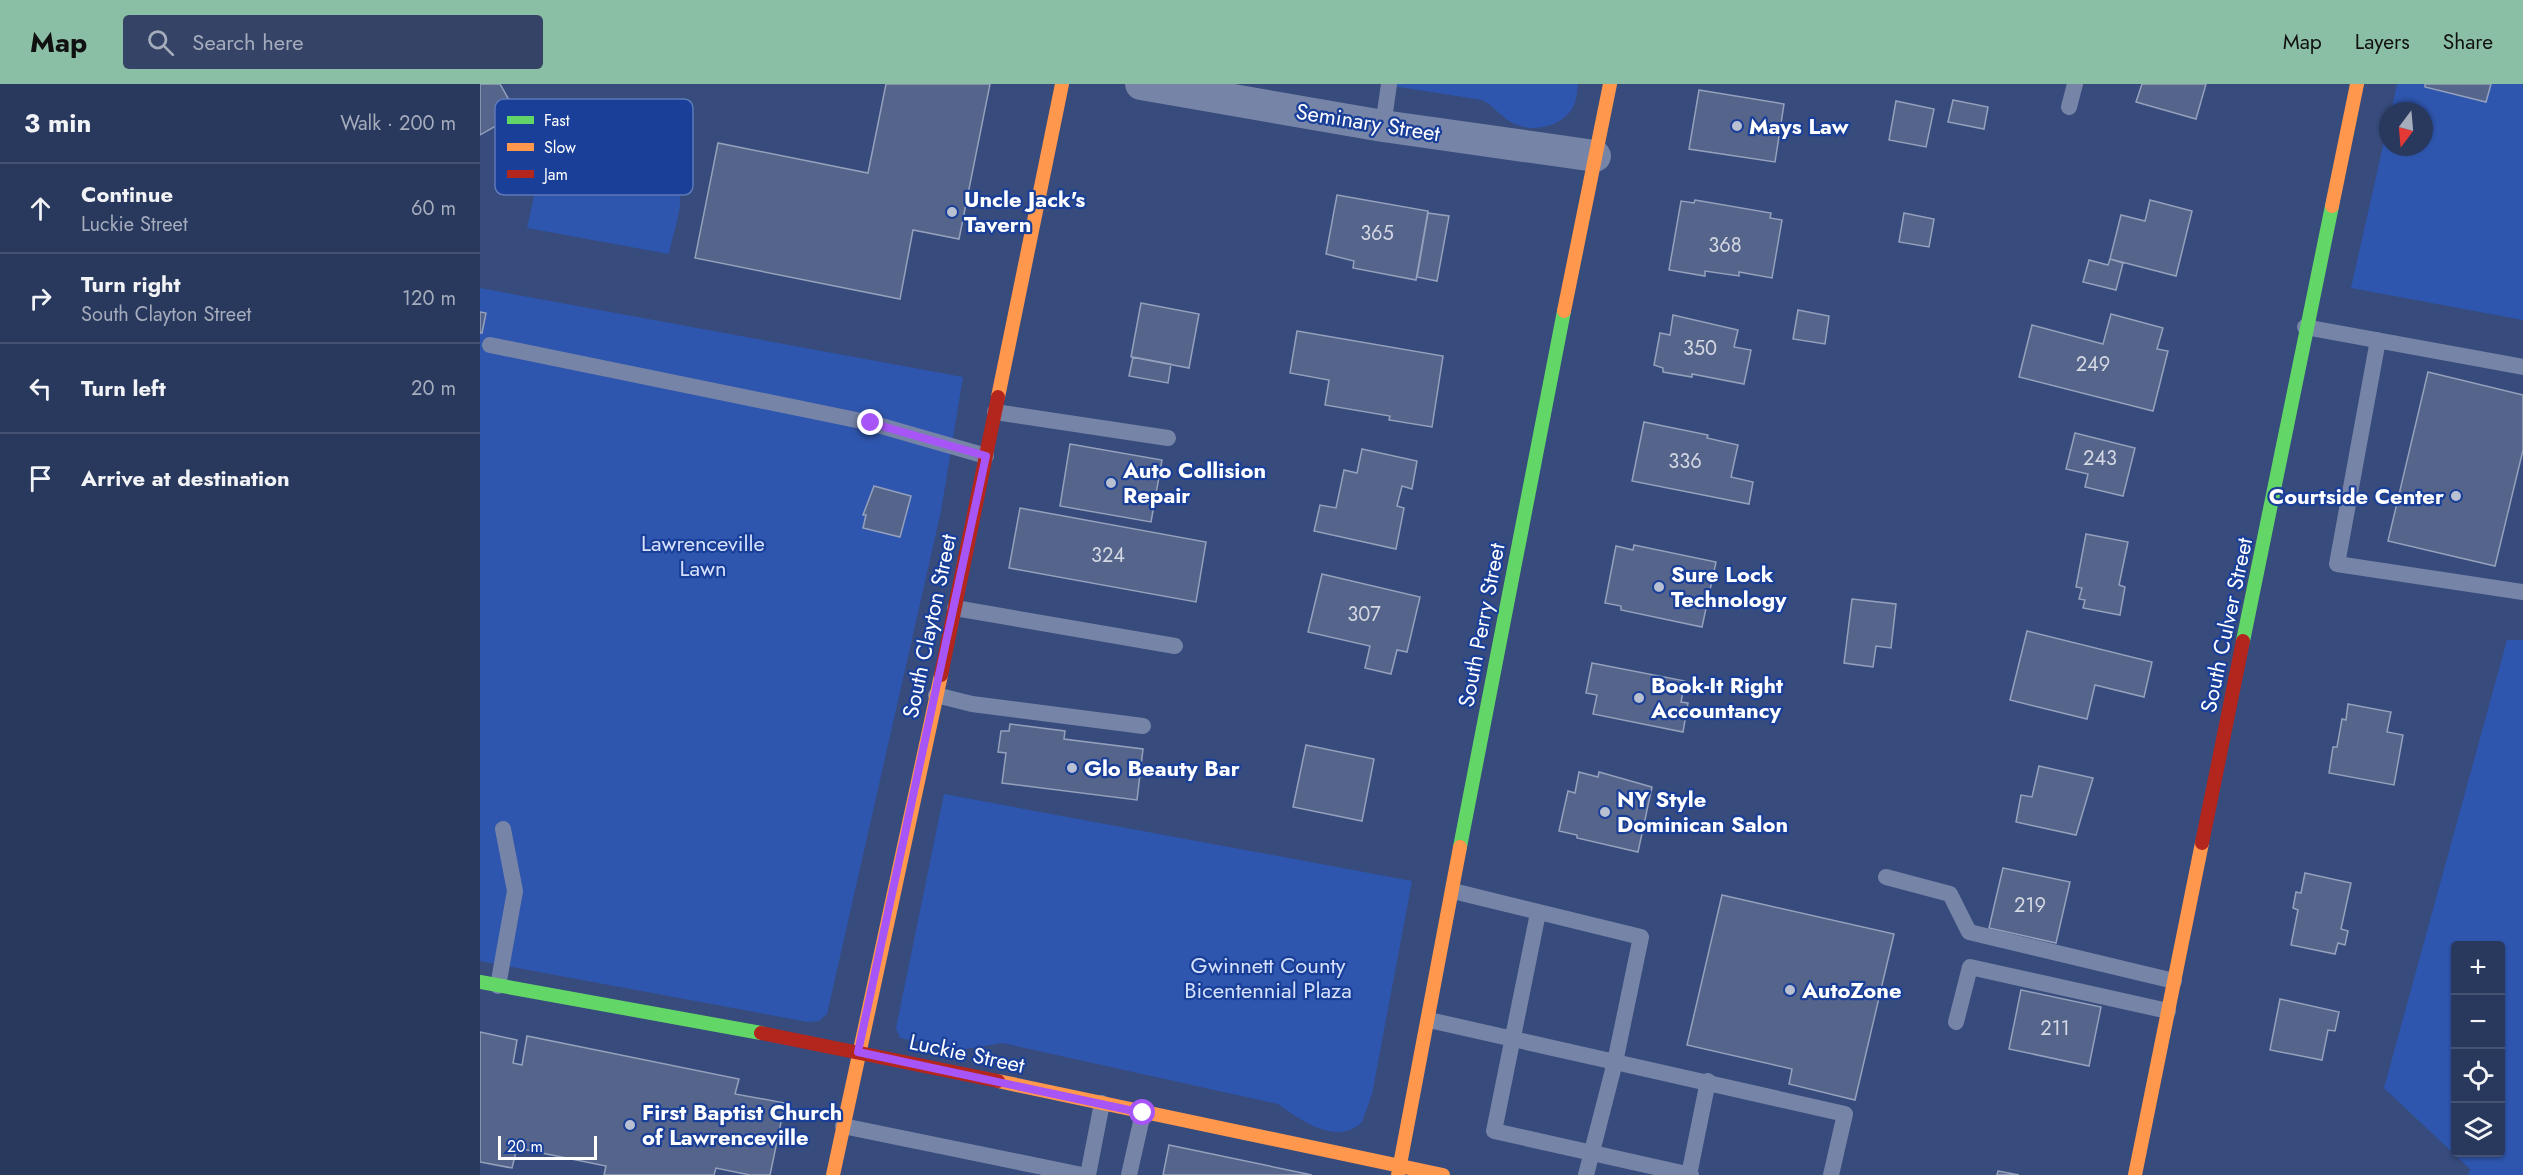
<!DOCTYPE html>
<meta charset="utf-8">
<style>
body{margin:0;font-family:Jost,sans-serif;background:#354366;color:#f1f3f6}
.controls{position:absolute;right:18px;bottom:18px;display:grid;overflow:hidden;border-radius:6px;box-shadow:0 2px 4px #0004}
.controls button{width:54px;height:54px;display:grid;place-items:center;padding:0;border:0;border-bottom:2px solid #455272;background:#29385d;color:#f1f3f6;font:30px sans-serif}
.compass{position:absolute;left:1899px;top:18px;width:54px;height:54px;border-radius:50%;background:#29385d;box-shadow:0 2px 4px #0004;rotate:196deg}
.scale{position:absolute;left:18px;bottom:15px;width:99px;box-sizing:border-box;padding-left:6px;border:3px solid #fff;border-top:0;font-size:16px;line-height:21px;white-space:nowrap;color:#fff;-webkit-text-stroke:4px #1a3f99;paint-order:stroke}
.stop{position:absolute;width:18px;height:18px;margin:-14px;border:4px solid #a855f7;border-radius:50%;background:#fff}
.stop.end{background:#a855f7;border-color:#fff;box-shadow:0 2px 6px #0008}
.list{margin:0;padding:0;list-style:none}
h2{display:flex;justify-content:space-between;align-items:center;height:78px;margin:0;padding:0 24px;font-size:26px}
h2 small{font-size:20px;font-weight:400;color:#a5acbc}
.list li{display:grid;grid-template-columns:39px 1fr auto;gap:18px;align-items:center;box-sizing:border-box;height:90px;padding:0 24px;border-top:2px solid #455272}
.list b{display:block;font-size:22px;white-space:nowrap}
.list p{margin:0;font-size:20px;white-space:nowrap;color:#a5acbc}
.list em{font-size:20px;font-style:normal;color:#a5acbc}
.icon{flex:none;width:33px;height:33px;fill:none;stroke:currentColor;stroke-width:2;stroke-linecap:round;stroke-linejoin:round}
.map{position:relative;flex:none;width:2043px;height:1091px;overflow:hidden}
header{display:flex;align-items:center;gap:36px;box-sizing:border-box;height:84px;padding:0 30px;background:#8abfa5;color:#111}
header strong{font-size:28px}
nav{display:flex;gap:33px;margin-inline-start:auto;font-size:21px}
.search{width:420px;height:54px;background:#354366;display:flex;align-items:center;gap:15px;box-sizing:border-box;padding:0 21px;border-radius:6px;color:#a5acbc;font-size:22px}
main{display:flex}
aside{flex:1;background:#29385d}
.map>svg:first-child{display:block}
.green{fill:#2f56ae;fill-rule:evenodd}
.building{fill:#54648b;stroke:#95a1bc;stroke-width:1.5}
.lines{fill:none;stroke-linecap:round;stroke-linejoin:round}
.lane{stroke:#7684a7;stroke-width:16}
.street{stroke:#7684a7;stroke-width:32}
.fast{stroke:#63d668;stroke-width:14}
.slow{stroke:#ff974d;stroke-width:14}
.jam{stroke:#b3261e;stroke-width:14}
.route{stroke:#a855f7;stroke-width:8}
.poi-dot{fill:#b9c0d1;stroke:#1a3f99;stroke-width:2}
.labels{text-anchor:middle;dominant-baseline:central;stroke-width:4.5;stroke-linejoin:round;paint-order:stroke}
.number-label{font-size:20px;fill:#d4d8e2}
.street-label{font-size:22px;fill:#fff;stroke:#1a3f99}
.poi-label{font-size:22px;font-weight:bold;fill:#fff;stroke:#1a3f99;text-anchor:start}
.park-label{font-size:22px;fill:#d6e2fc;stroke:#1a3f99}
.key{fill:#1a3f99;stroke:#5f79b8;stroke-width:1.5}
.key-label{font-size:16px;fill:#fff}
</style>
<header>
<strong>Map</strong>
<div class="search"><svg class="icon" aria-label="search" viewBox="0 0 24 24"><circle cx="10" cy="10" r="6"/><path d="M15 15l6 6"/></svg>Search here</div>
<nav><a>Map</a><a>Layers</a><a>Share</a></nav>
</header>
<main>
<aside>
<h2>3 min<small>Walk · 200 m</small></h2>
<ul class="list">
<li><svg class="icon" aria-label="ahead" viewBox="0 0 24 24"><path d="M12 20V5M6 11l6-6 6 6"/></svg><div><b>Continue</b><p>Luckie Street</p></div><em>60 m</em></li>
<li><svg class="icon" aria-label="right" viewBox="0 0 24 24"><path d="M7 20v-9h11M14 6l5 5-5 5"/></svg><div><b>Turn right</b><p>South Clayton Street</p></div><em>120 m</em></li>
<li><svg class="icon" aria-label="left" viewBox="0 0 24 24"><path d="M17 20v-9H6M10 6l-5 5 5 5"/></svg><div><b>Turn left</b></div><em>20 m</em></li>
<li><svg class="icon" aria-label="arrive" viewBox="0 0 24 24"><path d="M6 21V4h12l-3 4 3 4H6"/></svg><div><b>Arrive at destination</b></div></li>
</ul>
</aside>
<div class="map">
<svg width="2043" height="1091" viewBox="0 0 2043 1091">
<rect width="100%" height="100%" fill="#374b7c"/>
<path class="green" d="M900,0H1098C1097,7 1097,17 1093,23C1083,42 1054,49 1035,40C1022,35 1015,22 1002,16Z
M1917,0H2043V236L1871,204L1908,40V63H1944V27H1911Z
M136,39C166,46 197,82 200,114C201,130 192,153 189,170L47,144L58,94L81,67L128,40Z
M0,204L483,293L461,427L347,930L339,937L328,938L0,877Z
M2027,556H2043V1091H1988L1990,1085L1904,1004ZM1976,862H2020V1068H1976Z
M464,710L932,797L892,1010L882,1038C857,1063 819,1035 798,1020L523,959L479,966L420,954L416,944Z"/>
<path class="building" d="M0,0H20L37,30L0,51Z
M406,0H510L479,155L433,146L420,215L215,174L238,59L388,89Z
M1662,0H1726L1716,35L1656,18Z
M1945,0H2011L2006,18L1945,3Z
M1219,6L1304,20L1295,78L1209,65Z
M1473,16L1508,23L1504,45L1468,38Z
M1416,17L1454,25L1446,63L1409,56Z
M857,111L948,127L936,196L873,184L874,177L846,170Z
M1215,116L1291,129L1290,134L1302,136L1292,194L1259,188V192L1225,187V192L1189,186L1201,117L1214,119Z
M1670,116L1712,127L1696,192L1630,175L1641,131L1665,137Z
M948,129L969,132L957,197L937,193Z
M1424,129L1454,135L1449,163L1419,158Z
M1630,175L1643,179L1636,206L1603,198L1609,176L1628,181Z
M661,219L719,230L709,284L651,273Z
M1318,226L1349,232L1345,260L1313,255Z
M0,228L6,229L2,249H0Z
M1631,230L1683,244L1677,265L1688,267L1673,327L1539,293L1552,241L1623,260Z
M1193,231L1258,246L1254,263L1271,266L1264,300L1212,290V293L1183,288V284L1174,281L1180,249L1190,251Z
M817,247L963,272L952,343L909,336L910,332L845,321L849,296L810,289Z
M653,273L691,280L688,299L649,292Z
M1948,288L2043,311V366L2015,482L1908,457Z
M1164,338L1228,351L1227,354L1258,361L1251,393L1273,398L1269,420L1152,397Z
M1595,349L1655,364L1643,412L1605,403L1608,390L1586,385Z
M590,360L682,376L671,438L580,422Z
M882,365L937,377L932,405L922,402L917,422L924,424L916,465L834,447L840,421L856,424L864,386L877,389Z
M394,402L431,412L420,453L383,444L386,431H383Z
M540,424L726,458L716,518L529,484Z
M1606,450L1648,458L1639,501L1645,503L1640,531L1603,524L1605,516L1599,515L1602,504L1596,503Z
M1154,461L1236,478L1222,543L1141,526V522L1125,519L1136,462L1153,466Z
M842,490L940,513L927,568L917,566L911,590L885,584L890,562L828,548Z
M1372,515L1416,520L1411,564L1396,562L1393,583L1364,579Z
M1547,547L1672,578L1664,613L1615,601L1607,635L1530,616Z
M1112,579L1205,597L1201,618L1208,619L1203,648L1113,630L1117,611L1106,609Z
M1868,620L1911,628L1907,648L1923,651L1914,701L1849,689L1853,663H1857L1862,635L1866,636Z
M530,640L585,647L584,655L663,665L657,716L522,699L526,669L518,668L521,647H529Z
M826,661L894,675L882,737L813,723Z
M1559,682L1613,694L1596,751L1536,738L1541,711L1552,713Z
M1099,688L1118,693L1119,688L1172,703L1158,768L1097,754V751L1079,747L1088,707L1095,709Z
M1523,784L1590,798L1576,859L1509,844Z
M1825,789L1871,799L1861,845L1868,847L1865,861L1858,859L1855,870L1811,861L1818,826L1813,824L1816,808L1821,809Z
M1242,811L1414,850L1375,1016L1309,1000L1312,985L1207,961Z
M1541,906L1621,923L1609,982L1529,965Z
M1800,915L1859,928L1855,947L1848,946L1842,976L1790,966Z
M0,948L37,956L33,979L42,981L47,952L259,995L255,1010L305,1019L290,1091H270L236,1084L234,1091H124L126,1082L37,1064L32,1084L0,1078Z
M689,1061L832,1091H683Z
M1518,1087L1539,1091H1517Z"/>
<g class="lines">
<path class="lane" d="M1589,23L1595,0
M903,42L909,0
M1825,243L2043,283
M1898,256L1857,480L2043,508
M10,261L391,339L506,372
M515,328L688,354
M475,524L695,562
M456,611L492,620L663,642
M1406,793L1470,810L1489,848L1694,897
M973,807L1161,853L1135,978L1365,1030L1351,1091
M1058,829L1014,1047L1211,1091
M18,902L35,807L23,745
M949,936L1135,978L1106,1091
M1476,938L1490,883L1688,927
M363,1042L602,1091
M608,1091L622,1019
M649,1091L663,1029
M1209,1091L1228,997"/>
<path class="street" d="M661,0L903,42L1115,72"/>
<path class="fast" d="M1763,557L1852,122
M980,763L1084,227
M0,898L281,949"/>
<path class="slow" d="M1852,122L1877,0
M1084,227L1130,0
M518,313L582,0
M518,997L963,1091
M353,1091L461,591
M918,1091L980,763
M1655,1091L1722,759"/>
<path class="jam" d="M461,591L518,313
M1722,759L1763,557
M281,949L518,997"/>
</g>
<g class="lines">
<path class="route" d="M391,339L506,372L378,968L663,1029"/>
</g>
<g class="poi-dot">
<circle cx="1257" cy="42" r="6"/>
<circle cx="472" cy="128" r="6"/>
<circle cx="631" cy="399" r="6"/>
<circle cx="1976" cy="412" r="6"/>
<circle cx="1179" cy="503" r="6"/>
<circle cx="1159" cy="614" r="6"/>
<circle cx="592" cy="684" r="6"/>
<circle cx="1125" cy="728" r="6"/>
<circle cx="1310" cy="906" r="6"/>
<circle cx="150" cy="1041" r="6"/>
</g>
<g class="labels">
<g class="number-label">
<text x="897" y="149">365</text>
<text x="1245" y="161">368</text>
<text x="1220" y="264">350</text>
<text x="1613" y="280">249</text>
<text x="1620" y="374">243</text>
<text x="1205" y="377">336</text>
<text x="628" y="471">324</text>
<text x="884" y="530">307</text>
<text x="1550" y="821">219</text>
<text x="1575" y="944">211</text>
</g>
<g class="street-label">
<text transform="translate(888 38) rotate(9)">Seminary Street</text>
<text transform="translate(1001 541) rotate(-79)">South Perry Street</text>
<text transform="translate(1746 541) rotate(-78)">South Culver Street</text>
<text transform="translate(449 542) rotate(-78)">South Clayton Street</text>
<text transform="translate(487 969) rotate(12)">Luckie Street</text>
</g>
<g class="poi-label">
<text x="1269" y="42">Mays Law</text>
<text x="484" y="115">Uncle Jack's<tspan x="484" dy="25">Tavern</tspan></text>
<text x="643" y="386">Auto Collision<tspan x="643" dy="25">Repair</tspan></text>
<text x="1964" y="412" text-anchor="end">Courtside Center</text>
<text x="1191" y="490">Sure Lock<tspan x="1191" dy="25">Technology</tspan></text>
<text x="1171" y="601">Book-It Right<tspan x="1171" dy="25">Accountancy</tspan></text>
<text x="604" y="684">Glo Beauty Bar</text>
<text x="1137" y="715">NY Style<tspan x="1137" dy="25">Dominican Salon</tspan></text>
<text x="1322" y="906">AutoZone</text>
<text x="162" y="1028">First Baptist Church<tspan x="162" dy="25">of Lawrenceville</tspan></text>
</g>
<g class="park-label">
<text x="223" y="459">Lawrenceville<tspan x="223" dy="25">Lawn</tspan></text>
<text x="788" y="881">Gwinnett County<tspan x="788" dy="25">Bicentennial Plaza</tspan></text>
</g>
</g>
<rect x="15" y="15" width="198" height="96" rx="9" class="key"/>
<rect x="27" y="32" width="27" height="8" fill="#63d668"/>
<rect x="27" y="59" width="27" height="8" fill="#ff974d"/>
<rect x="27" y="86" width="27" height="8" fill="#b3261e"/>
<g class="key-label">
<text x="64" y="42">Fast</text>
<text x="64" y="69">Slow</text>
<text x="64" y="96">Jam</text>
</g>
</svg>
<div class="controls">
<button>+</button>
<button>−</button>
<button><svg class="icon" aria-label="locate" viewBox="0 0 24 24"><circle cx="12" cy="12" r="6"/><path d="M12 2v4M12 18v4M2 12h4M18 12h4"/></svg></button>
<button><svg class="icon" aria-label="layers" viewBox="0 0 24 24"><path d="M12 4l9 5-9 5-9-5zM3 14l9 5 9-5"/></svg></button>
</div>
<svg class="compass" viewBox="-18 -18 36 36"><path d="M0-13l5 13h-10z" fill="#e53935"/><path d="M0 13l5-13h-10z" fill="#a5acbc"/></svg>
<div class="scale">20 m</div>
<div class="stop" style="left:663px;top:1029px"></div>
<div class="stop end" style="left:391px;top:339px"></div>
</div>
</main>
